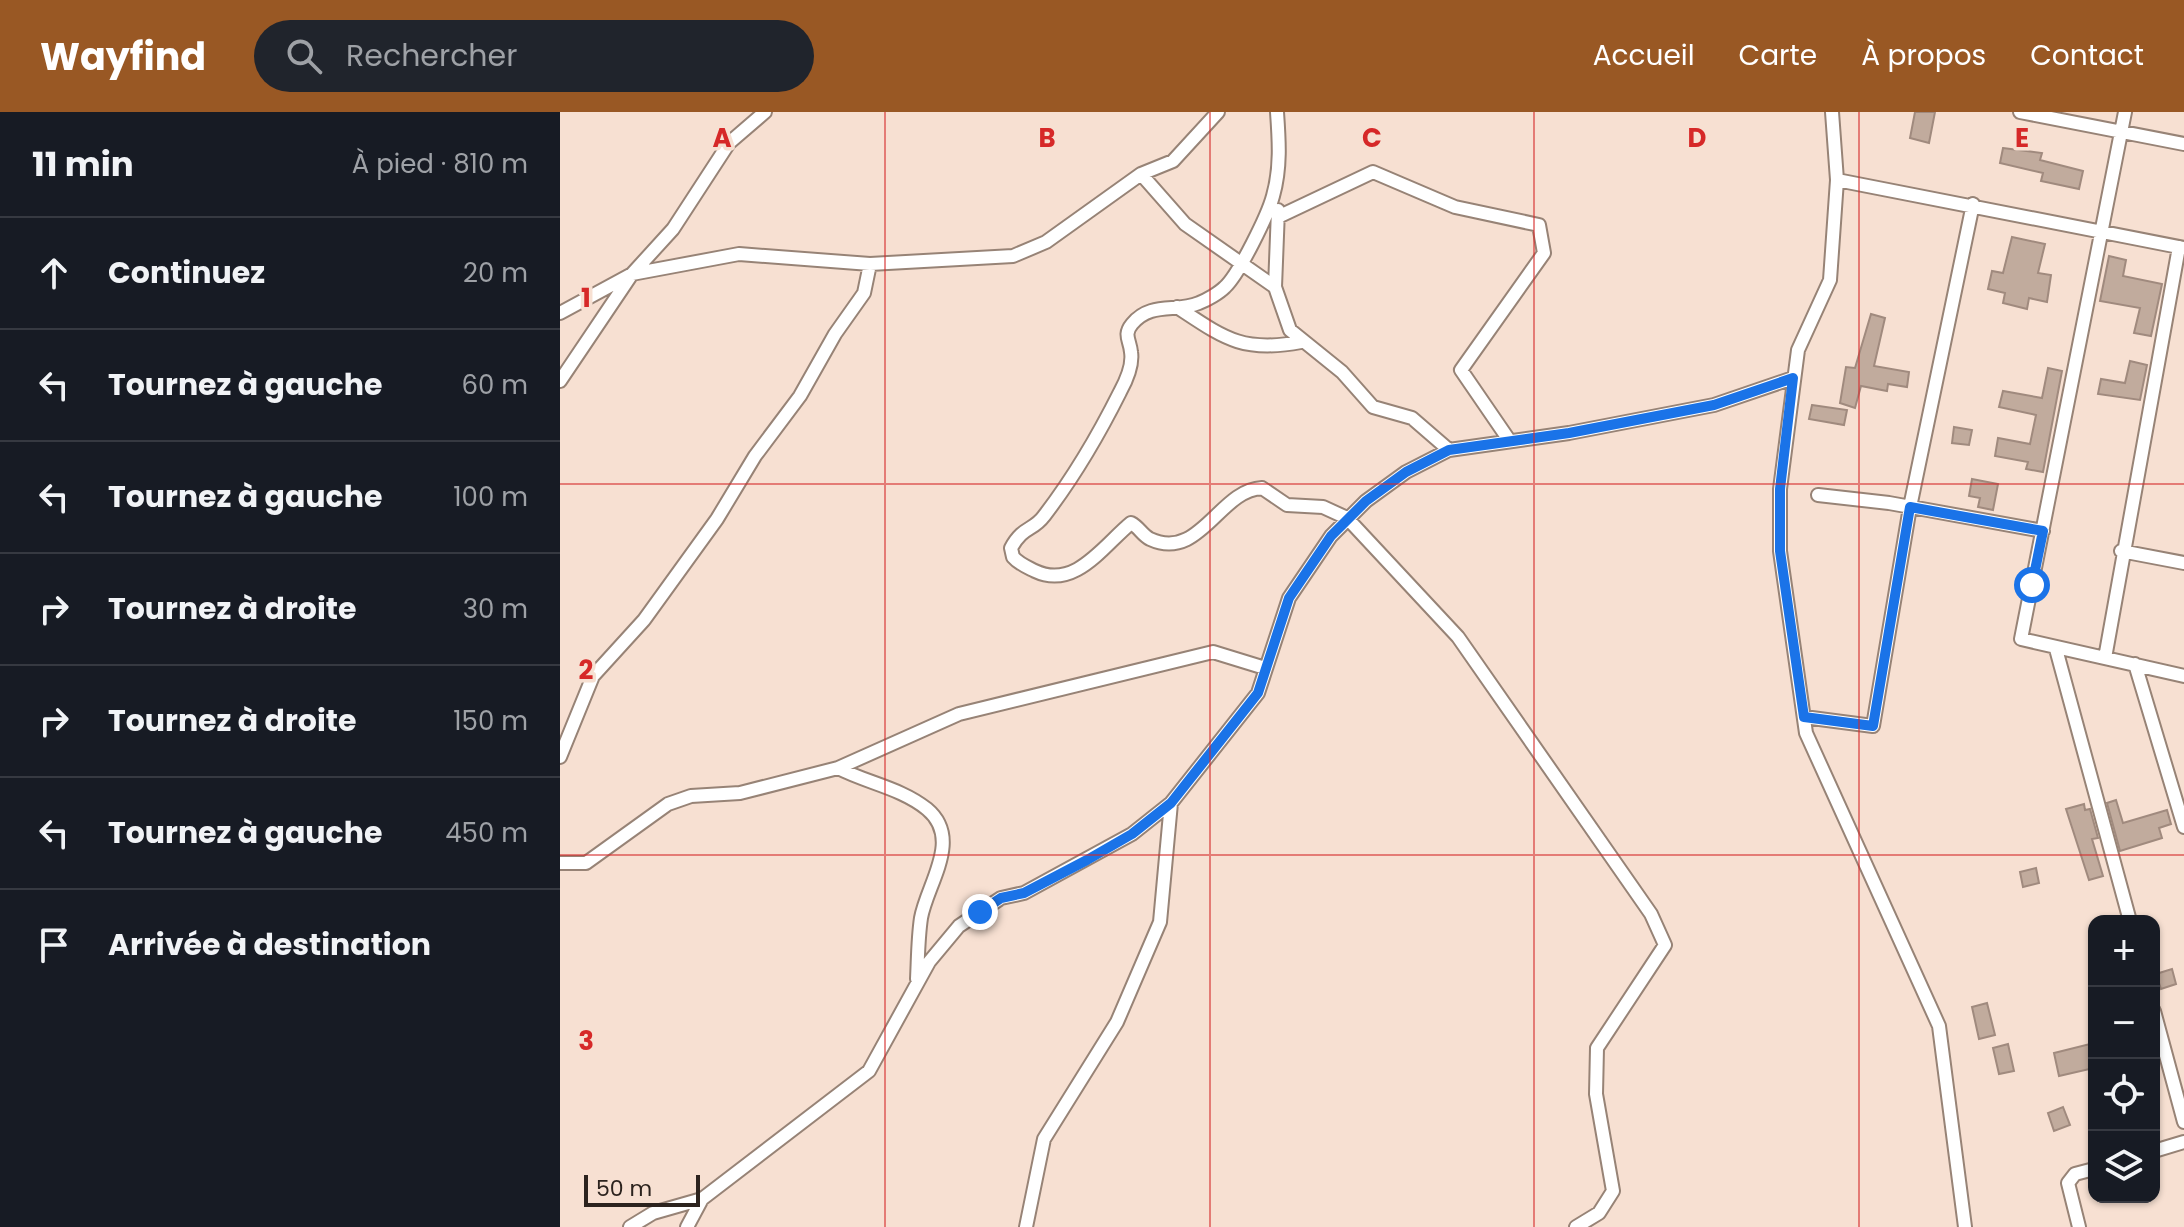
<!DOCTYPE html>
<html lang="fr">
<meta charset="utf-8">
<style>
body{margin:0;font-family:Poppins,sans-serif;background:#20242c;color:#f1f3f6}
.controls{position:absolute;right:24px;bottom:24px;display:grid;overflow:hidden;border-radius:16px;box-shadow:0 2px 6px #0004}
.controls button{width:72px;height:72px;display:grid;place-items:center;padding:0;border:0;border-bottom:2px solid #363941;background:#171b24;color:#f1f3f6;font:40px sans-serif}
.scale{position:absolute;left:24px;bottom:20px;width:116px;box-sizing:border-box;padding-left:8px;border:4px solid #2c231e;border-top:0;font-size:22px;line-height:28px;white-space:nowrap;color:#2c231e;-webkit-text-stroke:6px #f7e0d2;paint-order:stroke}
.stop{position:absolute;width:24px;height:24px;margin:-18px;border:6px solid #1a73e8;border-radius:50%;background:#fff}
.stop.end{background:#1a73e8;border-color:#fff;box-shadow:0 2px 8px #0008}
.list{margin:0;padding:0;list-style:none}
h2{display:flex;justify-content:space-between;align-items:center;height:104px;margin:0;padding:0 32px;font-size:34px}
h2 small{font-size:26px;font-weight:400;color:#9ea1a6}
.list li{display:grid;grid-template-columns:52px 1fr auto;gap:24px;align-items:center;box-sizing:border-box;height:112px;padding:0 32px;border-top:2px solid #363941}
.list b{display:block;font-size:30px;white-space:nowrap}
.list em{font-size:26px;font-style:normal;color:#9ea1a6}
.icon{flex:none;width:44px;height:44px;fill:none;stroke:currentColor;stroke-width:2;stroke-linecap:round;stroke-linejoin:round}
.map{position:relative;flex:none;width:1624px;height:1115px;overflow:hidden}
header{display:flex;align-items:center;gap:48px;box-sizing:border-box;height:112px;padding:0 40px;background:#995824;color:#fff}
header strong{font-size:38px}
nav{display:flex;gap:44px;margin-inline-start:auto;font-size:28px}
.search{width:560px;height:72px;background:#20242c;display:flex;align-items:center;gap:20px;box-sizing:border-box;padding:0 28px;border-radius:44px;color:#9ea1a6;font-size:30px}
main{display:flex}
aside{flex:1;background:#171b24}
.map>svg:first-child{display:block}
.building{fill:#c1ab9d;stroke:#a08a7e;stroke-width:2}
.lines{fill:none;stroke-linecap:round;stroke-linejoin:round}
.street-casing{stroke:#978376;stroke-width:16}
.street{stroke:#fff;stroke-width:12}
.route{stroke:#1a73e8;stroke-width:10}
.grid{fill:none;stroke:#d62828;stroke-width:2;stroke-opacity:0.55}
.grid-label{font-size:26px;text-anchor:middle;font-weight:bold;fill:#d62828;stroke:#f7e0d2;stroke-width:7;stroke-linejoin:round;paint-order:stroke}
</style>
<header>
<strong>Wayfind</strong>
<div class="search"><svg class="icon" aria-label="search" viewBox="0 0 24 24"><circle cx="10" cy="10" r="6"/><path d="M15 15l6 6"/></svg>Rechercher</div>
<nav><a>Accueil</a><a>Carte</a><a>À propos</a><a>Contact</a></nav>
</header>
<main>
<aside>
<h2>11 min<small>À pied · 810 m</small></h2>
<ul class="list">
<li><svg class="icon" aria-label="ahead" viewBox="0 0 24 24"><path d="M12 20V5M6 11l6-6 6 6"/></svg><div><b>Continuez</b></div><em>20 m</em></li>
<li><svg class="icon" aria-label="left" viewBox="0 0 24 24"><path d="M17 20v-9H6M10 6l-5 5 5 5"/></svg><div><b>Tournez à gauche</b></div><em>60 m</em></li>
<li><svg class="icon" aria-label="left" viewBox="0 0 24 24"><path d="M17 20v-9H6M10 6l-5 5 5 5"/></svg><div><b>Tournez à gauche</b></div><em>100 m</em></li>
<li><svg class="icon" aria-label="right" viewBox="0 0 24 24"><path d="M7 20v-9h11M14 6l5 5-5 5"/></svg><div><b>Tournez à droite</b></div><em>30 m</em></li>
<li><svg class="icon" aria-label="right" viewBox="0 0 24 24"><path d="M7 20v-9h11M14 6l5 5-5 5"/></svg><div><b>Tournez à droite</b></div><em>150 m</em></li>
<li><svg class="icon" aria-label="left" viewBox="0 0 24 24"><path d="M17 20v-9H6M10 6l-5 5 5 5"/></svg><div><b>Tournez à gauche</b></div><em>450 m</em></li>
<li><svg class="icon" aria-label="arrive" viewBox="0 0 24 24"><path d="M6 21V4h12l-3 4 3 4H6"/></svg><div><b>Arrivée à destination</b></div></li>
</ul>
</aside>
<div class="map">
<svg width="1624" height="1115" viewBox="0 0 1624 1115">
<rect width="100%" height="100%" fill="#f7e0d2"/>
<path class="building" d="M1355,0H1375L1369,31L1350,26Z
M1443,36L1482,41L1480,48L1523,59L1519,77L1481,69L1483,61L1440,51Z
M1452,125L1485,132L1478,161L1491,163L1487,190L1469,186L1467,197L1443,191L1445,181L1428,177L1432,159L1443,161Z
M1549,144L1566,148L1563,164L1602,172L1591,224L1574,221L1580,196L1540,189Z
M1311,202L1325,206L1314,254L1349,260L1347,275L1328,272L1327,279L1301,274L1295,296L1280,291L1286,255L1295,256Z
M1570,249L1587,253L1580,288L1538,282L1541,267L1565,271Z
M1488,256L1502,259L1483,360L1466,357L1468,350L1435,344L1438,326L1470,332L1476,303L1439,295L1443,279L1482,286Z
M1252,293L1287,298L1284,313L1249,307Z
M1394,315L1412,318L1409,333L1392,331Z
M1412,367L1438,372L1433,398L1418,395L1420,386L1409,384Z
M1556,688L1563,711L1607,698L1611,712L1599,716L1602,726L1560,739L1547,691Z
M1524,692L1525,698L1530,697L1538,726L1532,727L1543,764L1529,768L1506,697Z
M1476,756L1479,771L1463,775L1460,760Z
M1612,857L1616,872L1601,877L1596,862Z
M1427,891L1435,923L1419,927L1412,895Z
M1534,931V956L1499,964L1494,941Z
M1448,932L1454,959L1439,962L1433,936Z
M1503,995L1510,1013L1494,1019L1488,1001Z"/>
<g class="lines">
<defs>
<path id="street" d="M717,0C719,28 721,56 713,84C708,103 679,162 665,175C659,181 647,188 639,191C616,201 591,189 572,212C563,223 570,228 571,240C573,252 566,269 560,280C538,324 514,365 484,404C473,419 463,414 451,436L453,445C459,452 467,455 475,459C515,478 543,434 571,411C579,415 582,423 590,427C640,450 659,378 702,376L727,393L763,395L787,406L898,525L1091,802L1105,833L1037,936L1036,982L1053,1079L1039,1101L1016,1115
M1272,0L1277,68L1270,168L1238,238L1220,377V439L1246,621L1379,914L1405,1115
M1460,0L1624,32
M1565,0L1461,527L1624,564
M581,62L625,112L715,175L730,218L782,260L813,295L852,306L889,338
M1277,68L1624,136
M720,104L813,60L895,95L979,113L984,141L901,258L949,328
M715,175L718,98
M617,195C664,226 682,241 741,230
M0,201L72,162L179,142L310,152L453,144L486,130L581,62L613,49L658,0
M0,269L72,162L113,117L169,31L205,0
M1258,383L1329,391L1483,419
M1561,439L1624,451
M1496,537L1570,809
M1545,546L1619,135
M1575,552L1624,715
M1244,605L1313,614L1350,395L1413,92
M0,645L33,564L84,508L157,407L195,344L240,284L275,222L304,181L310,152
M278,656C307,671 341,676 367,697C403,727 367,772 361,806C358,826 358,847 357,867
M0,751H26L108,692L131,684L180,681L278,656L399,602L653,540L705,556
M1594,899L1624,1010
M1594,1039L1624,1030
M70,1115L93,1101L142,1087L309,959L369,850L399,814L441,786L464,781L572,722L611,691L698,581L729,486L771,424L806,389L846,360L889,338L1009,321L1154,293L1233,266
M127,1115L142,1087
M466,1115L484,1027L557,910L600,810L611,691
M1519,1115L1508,1071L1515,1062L1534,1057"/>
</defs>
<use href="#street" class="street-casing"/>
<use href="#street" class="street"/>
</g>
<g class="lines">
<path class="route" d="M420,800L441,786L464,781L527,748L572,722L611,691L698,581L729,486L771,424L806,389L846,360L889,338L1009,321L1154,293L1233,266L1220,377V439L1244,605L1313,614L1350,395L1483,419L1472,473"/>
</g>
<path class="grid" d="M325,0V1115M650,0V1115M974,0V1115M1299,0V1115M0,372H1624M0,743H1624"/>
<g class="grid-label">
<text x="162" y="35">A</text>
<text x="487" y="35">B</text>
<text x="812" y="35">C</text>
<text x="1137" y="35">D</text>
<text x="1462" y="35">E</text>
<text x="26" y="195">1</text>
<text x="26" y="567">2</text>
<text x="26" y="938">3</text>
</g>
</svg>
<div class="controls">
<button>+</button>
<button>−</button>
<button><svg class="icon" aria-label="locate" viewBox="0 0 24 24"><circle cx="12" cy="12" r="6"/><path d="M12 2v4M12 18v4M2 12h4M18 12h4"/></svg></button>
<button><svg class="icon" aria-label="layers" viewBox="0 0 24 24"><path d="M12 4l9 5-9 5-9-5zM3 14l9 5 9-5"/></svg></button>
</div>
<div class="scale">50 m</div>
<div class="stop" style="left:1472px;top:473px"></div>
<div class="stop end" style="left:420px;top:800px"></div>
</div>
</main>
